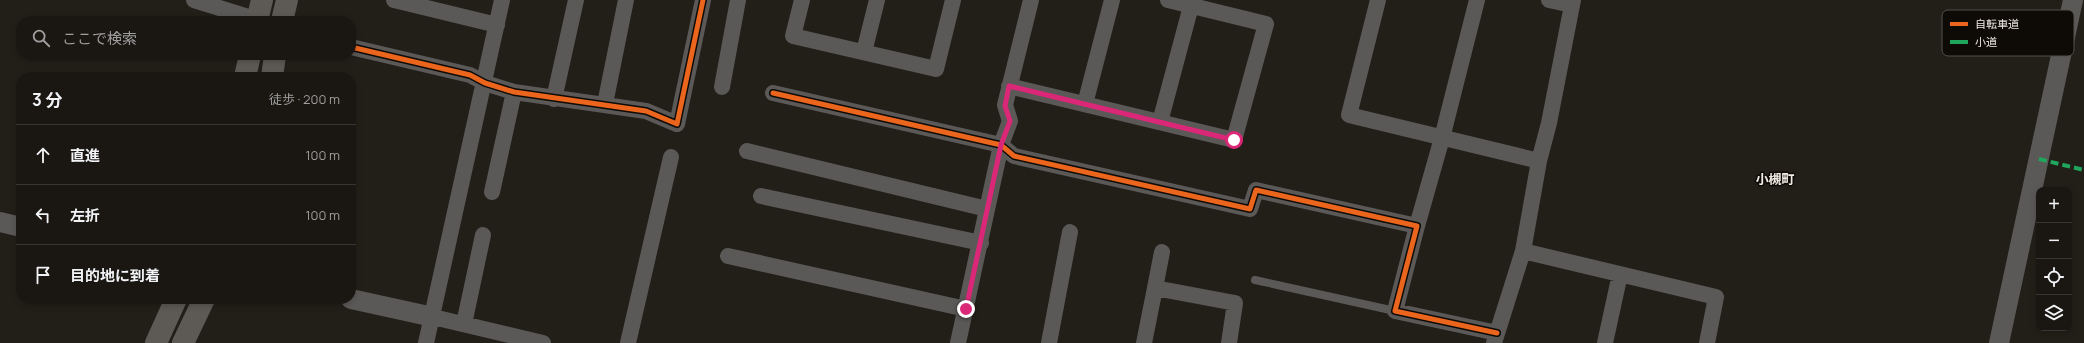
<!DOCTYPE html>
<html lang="ja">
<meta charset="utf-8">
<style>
body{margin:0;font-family:Manrope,"Noto Sans JP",sans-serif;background:#272420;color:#f1f3f6}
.controls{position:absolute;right:12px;bottom:12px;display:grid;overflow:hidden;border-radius:8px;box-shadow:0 2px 6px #0003}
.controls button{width:36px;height:36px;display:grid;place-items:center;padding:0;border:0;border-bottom:1px solid #383632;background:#1a1712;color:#f1f3f6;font:20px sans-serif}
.stop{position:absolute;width:12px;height:12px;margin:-9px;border:3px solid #db2777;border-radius:50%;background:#fff}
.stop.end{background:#db2777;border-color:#fff;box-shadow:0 1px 4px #0008}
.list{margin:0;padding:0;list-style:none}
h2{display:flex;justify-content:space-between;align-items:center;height:52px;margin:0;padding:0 16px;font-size:17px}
h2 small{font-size:13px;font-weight:400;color:#9f9f9f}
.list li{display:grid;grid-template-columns:26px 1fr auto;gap:12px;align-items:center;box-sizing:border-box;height:60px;padding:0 16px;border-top:1px solid #383632}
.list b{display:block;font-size:15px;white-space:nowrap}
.list em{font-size:13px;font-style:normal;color:#9f9f9f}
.icon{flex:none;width:22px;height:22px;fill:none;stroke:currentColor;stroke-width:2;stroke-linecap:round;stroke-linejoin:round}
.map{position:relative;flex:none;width:2084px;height:343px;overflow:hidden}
.search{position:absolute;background:#1a1712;box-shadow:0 2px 6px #0003;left:16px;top:16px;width:340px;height:44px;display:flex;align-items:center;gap:10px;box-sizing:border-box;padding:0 14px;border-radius:16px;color:#9f9f9f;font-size:15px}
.panel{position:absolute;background:#1a1712;box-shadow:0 2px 6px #0003;left:16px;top:72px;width:340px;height:232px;border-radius:16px}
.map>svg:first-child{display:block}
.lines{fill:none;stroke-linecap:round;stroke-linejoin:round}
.service{stroke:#5b5957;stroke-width:8}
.minor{stroke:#5b5957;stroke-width:16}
.tertiary{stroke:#5b5957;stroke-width:20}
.primary{stroke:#5d5954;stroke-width:22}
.quiet{stroke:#20a55d;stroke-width:4;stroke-dasharray:8 4;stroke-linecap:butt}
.cycleway-casing{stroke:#0e0b06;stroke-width:8}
.cycleway{stroke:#eb651d;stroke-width:5}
.route{stroke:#db2777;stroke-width:5}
.labels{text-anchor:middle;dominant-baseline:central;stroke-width:3;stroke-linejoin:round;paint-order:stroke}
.neighbourhood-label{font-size:13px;font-weight:bold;fill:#f0ebe3;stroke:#0e0b06}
.key{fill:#0e0b06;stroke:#524e48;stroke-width:1}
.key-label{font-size:11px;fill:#f0ebe3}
</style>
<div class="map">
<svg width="2084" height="343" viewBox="0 0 2084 343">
<rect width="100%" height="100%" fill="#221f18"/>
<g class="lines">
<path class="service" d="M1255,280L1395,311"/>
<path class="minor" d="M194,0L261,21
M394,0L497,25
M802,0L793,36L936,69L953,0
M1378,0L1349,115L1539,161
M1549,0L1572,5
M351,47L470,75L485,83L514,92L646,111L677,124L703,0
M864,52L877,0
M1009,86L1234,140L1266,24L1168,0
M722,87L738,0
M773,93L1001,145L1014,156L1250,209L1256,190L1417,226L1395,311L1497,333
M554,99L576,0
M605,104L626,0
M1085,104L1112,0
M1160,122L1191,6
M747,151L987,209
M492,192L514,92
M761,196L981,243
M1417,226L1442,138L1477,0
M1523,251L1716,297L1707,343
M728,256L966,309
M1155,288L1162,252
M433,317L543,343
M464,324L483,235
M426,343L502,0
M628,343L671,157
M958,343L1001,145L1010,121L1005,105L1031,0
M1049,343L1070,232
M1144,343L1155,288L1235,303L1229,343
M1494,343L1523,251L1539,161L1549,123L1573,0
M1605,343L1620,274"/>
<path class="tertiary" d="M0,222L21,227
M351,299L433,317
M1999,343L2073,0"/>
<path class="primary" d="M257,21L262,0
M282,21L287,0
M245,77L250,55
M272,77L275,55
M156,343L176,299
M183,343L204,299"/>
<path class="quiet" d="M2039,159L2084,170"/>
<defs>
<path id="cycleway" d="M351,47L470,75L485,83L514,92L646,111L677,124L703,0
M773,93L1001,145L1014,156L1250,209L1256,190L1417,226L1395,311L1497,333"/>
</defs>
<use href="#cycleway" class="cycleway-casing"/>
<use href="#cycleway" class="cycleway"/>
</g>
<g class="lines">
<path class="route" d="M966,309L1001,145L1010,121L1005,106L1009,86L1234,140"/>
</g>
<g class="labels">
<g class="neighbourhood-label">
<text x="1775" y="179">小槻町</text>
</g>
</g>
<rect x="1942" y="10" width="132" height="46" rx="6" class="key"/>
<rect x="1950" y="22" width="18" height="4" fill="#eb651d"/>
<rect x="1950" y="40" width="18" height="4" fill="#20a55d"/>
<g class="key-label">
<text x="1975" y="28">自転車道</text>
<text x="1975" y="46">小道</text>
</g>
</svg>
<div class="controls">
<button>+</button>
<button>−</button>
<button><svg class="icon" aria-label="locate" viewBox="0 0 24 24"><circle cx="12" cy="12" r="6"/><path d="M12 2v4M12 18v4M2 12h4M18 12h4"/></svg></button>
<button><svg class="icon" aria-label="layers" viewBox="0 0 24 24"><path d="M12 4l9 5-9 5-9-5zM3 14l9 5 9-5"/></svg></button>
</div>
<div class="stop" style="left:1234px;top:140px"></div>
<div class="stop end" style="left:966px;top:309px"></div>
<div class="search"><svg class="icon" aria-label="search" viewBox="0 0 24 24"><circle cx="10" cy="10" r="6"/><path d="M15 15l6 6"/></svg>ここで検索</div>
<section class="panel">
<h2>3 分<small>徒歩 · 200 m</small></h2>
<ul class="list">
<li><svg class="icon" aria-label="ahead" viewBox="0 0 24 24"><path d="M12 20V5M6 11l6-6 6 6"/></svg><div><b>直進</b></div><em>100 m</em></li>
<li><svg class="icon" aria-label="left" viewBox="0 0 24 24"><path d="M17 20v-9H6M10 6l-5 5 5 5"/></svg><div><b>左折</b></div><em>100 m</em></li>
<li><svg class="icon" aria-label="arrive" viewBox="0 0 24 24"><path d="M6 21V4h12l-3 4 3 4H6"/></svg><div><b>目的地に到着</b></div></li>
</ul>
</section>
</div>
